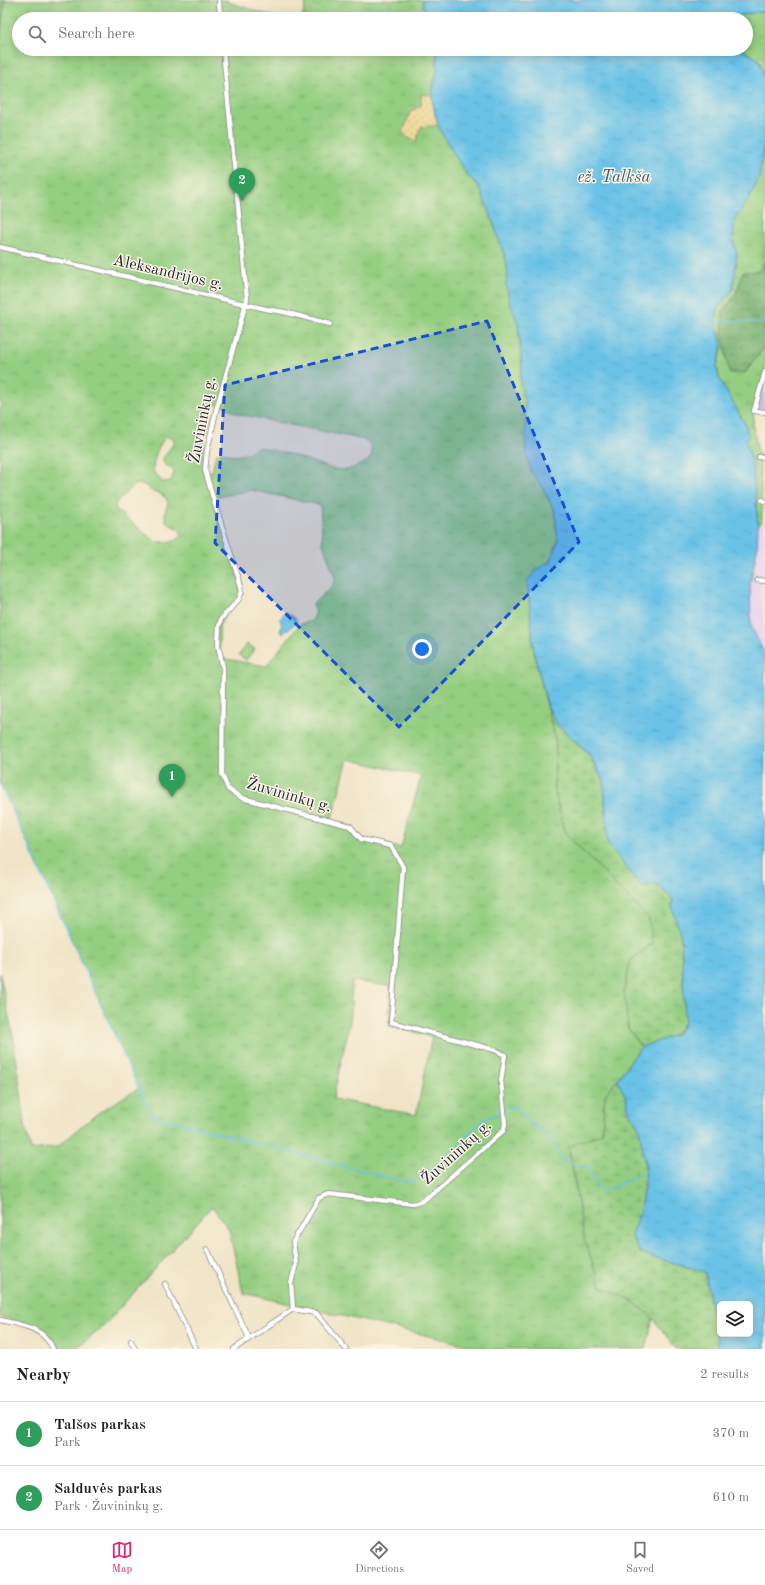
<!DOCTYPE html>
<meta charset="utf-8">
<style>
body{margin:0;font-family:"Old Standard TT",serif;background:#f2f2f2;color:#202124}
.controls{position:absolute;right:12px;bottom:12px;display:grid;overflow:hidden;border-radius:6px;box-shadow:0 2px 10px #0003}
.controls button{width:36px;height:36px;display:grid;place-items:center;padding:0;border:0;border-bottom:1px solid #e0e0e0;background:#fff;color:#202124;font:20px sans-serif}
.you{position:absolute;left:422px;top:649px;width:14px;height:14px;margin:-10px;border:3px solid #fff;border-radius:50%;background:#1a73e8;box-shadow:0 0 0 6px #1a73e833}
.badge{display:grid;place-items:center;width:26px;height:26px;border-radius:50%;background:#db2777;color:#fff;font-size:13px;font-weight:700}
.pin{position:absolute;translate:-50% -33px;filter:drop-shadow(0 1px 2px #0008)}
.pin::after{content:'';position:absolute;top:21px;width:14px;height:12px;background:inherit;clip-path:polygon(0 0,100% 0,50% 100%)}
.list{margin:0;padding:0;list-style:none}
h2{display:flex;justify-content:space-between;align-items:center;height:52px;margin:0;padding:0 16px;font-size:17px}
h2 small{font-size:13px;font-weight:400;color:#757577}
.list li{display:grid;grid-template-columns:26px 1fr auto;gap:12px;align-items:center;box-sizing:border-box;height:64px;padding:0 16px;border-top:1px solid #e0e0e0}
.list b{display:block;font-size:15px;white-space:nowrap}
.list p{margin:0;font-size:13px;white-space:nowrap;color:#757577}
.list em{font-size:13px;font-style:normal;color:#757577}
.icon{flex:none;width:22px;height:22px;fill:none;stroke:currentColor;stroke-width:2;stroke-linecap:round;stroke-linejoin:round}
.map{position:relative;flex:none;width:765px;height:1349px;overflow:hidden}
.search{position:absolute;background:#fff;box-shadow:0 2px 10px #0003;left:12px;right:12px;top:12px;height:44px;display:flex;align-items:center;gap:10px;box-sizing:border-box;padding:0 14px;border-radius:22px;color:#757577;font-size:15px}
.sheet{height:180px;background:#fff}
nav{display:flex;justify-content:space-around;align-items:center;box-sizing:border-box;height:56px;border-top:1px solid #e0e0e0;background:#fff;font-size:11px;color:#757577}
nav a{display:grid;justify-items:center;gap:2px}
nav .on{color:#db2777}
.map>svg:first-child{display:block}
.built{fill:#e9d2ee}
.industrial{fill:#c9bfd7}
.grass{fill:url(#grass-tufts);stroke:#5b785e;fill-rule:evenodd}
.forest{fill:url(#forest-crowns);stroke:#4c6a55}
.wetland{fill:url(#wetland-marsh);stroke:#5b785e}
.sand{fill:url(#sand-dots);stroke:#887e6c}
.pitch{fill:#94ce81;stroke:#5b785e}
.water{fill:url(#water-ripples);stroke:#467291;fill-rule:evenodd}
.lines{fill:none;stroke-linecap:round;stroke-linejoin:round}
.stream{stroke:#6ac2e7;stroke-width:1.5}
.minor-casing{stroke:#898380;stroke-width:6}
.minor{stroke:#fff;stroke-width:4.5}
.marked{fill:#1d4ed8;fill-opacity:0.2;stroke:#1d4ed8;stroke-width:3;stroke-dasharray:8 5;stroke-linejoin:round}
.labels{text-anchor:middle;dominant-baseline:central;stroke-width:3;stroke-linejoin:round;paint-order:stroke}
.street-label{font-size:16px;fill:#22223b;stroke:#fcf5e5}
.water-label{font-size:17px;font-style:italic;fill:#3b5a77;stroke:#fcf5e5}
</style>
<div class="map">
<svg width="765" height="1349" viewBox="0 0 765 1349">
<defs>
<pattern id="grass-tufts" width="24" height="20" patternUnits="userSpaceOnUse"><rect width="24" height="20" fill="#94ce81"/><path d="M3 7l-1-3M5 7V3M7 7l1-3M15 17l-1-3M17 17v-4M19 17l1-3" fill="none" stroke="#7fb170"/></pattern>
<pattern id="forest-crowns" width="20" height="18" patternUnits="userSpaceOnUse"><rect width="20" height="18" fill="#77b16f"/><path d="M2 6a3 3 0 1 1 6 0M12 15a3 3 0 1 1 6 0" fill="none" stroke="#61905c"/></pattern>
<pattern id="wetland-marsh" width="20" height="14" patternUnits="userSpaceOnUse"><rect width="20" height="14" fill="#94ce81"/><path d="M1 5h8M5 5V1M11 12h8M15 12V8" fill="none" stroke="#7fb170"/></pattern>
<pattern id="sand-dots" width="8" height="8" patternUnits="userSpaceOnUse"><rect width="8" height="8" fill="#eeda9e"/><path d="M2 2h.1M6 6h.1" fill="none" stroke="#ccbb89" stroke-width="1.8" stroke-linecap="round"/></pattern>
<pattern id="water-ripples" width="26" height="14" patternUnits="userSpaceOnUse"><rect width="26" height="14" fill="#6ac2e7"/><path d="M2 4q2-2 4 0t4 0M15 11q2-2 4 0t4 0" fill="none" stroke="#5ca6c7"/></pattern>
</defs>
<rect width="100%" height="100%" fill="#fcf5e5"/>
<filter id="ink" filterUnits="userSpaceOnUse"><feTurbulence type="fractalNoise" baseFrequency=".025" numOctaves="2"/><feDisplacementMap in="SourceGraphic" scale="8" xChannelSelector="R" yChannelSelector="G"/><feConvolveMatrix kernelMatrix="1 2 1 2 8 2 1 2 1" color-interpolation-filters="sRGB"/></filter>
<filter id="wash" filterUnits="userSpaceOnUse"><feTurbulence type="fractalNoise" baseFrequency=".012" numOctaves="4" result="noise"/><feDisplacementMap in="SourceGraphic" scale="16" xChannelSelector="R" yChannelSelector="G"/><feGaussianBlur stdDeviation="0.9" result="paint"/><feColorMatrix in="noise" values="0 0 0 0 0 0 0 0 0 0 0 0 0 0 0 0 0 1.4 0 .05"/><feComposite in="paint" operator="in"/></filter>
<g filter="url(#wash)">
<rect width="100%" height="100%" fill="#f0e4c6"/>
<path class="built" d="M762,522L765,523V584L759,583L765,629V655L751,626L749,604L750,584L757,550L758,525Z"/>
<path class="industrial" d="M765,372V412L754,411Z"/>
<path class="grass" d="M5,0H227L228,2L281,19H19V49H437V70L432,95L446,141L468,176L478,185L491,216L506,260L508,273L506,285L510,303L518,323L522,366L520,381L525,402L526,454L531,471L542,486L555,512L558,541L551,561L537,569L532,624V637L534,652L556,744L554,788L565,833L649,919L652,944L631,960L628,1028L641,1047L617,1080L605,1095L602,1133L569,1147L584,1239L601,1286L632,1301L653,1318L646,1349H485L243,1293L229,1230L212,1206L100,1330L75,1349H57C43,1324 26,1323 0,1317V974L14,1041L26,1131L31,1150L57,1147L98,1113L139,1088L0,783V38ZM213,404L224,406L238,414L365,440L371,446L372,455L368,461L348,470L332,469L293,455L259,447L244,454L235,456L222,452L216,454L212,472L202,470L204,443L203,441L198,440L196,436L198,433L207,431ZM166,437H170L174,439V443L163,458L164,464L173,470L174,473L171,481L162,482L153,471C153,460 158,445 166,437ZM140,484C147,485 149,490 155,493L157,492L166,498L168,503C166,509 162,519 169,524C173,527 177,527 180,530L181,535L177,540L170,542H156L116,510L115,504L134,485ZM251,490L320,505L323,544L335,577L333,585L312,605L316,612L312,621L300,624L266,666L220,658L219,626L228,610L239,599L241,586L213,498ZM348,759L421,776L401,848L361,839L350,826L331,821ZM352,981L391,986L389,1026L432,1037L416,1115L333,1099L351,1016Z
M306,0H422L423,6L429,19H302Z
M765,11V78L759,60L741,49H746V19H737L741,15Z
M765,137V261L759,271L743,273L736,294L723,311L745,373L765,346V372L754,411L753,426L759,457L762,500V522L758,525L752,461L745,439V424L719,378L717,366L722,349L721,340L715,320L719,306L733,289L737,255L733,238L735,219L748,200L759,178Z"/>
<path class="forest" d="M0,0H5L0,38Z
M765,261V346L745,373H729L722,333L723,311L736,294L743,272L759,271Z"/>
<path class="wetland" d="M548,707L557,724L588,754L604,782L607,833L657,885L673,899L672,906L681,936L685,1019C678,1040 660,1040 641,1047L628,1028L624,991L631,960L652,944L649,919L565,833L554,788L556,744Z
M617,1080L625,1095L629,1111L639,1128L646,1171L640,1212L631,1235L640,1253L705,1272L719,1349H676L653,1318L632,1301L601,1286L584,1239L569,1146L602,1133L605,1095Z"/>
<path class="sand" d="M421,94L432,95L433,105L438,125L421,127L416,142L407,137L402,132L411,111L421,106Z"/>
<path class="pitch" d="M247,644L255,649L246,660L239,655Z"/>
<path class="water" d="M422,0H765V11L741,15L737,19H429L423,6Z
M437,49H741L759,60L765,78V137L759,178L748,200L735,219L733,238L737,255L733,289L719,306L715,320L722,345L717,366L719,378L745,424L749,437L745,440L752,461L758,525L757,550L750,584L751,626L765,655V1349H719L705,1272L640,1253L631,1235L640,1212L646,1171L639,1128L629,1111L625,1095L617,1080L641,1047L675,1035L682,1028L685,1019L681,936L672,906L673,899L657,885L641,886L608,844L604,782L589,754L557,724L548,707L534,652L527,581L537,569L551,561L558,541L555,512L542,486L531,471L526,454L525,402L520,381L522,366L518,323L510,303L506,284L508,273L506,260L491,216L478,185L468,176L446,141L438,125L433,105L432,95L437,70ZM720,1304H750V1334H720Z
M286,612L295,618L297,622L282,634L280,632L282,625L280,619Z"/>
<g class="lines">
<path class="stream" d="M715,320L765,323
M0,783L151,1115L401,1181L414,1182L430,1171L483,1120L501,1111
M507,1108L518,1107L531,1124L553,1136L560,1159L567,1163L589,1168L600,1190L604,1191L647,1171"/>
</g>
</g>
<g filter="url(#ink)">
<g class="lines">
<defs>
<path id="minor" d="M219,0L220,19
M223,49L247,299L217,407L207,451L205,470L213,498L241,586L242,591L239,599L221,619L219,626L218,645L223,668L222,774L228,789L242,798L350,826L361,839L391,846L403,867L391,1022L495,1050L505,1055L501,1081L505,1123L504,1130L423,1201L413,1204L328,1194L319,1198L293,1242L296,1264L291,1283L293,1309
M0,247L266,309L284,312L330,324
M765,372L754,411L765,412
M759,457H765
M762,500L765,501
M757,580L765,581
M207,1249L249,1338
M165,1284L196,1349
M0,1320C21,1325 44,1327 53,1349
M131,1341L135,1349
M234,1349L293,1309L316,1313L346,1349"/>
</defs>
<use href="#minor" class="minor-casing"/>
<use href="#minor" class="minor"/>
</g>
</g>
<path class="marked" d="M487,321L579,542L399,727L215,543L225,385Z"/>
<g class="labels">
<g class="street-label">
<text transform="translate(168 273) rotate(13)">Aleksandrijos g.</text>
<text transform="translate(203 420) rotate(-79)">Žuvininkų g.</text>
<text transform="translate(289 796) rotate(16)">Žuvininkų g.</text>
<text transform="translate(457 1153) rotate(-42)">Žuvininkų g.</text>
</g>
<g class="water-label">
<text x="614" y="177">ež. Talkša</text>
</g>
</g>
</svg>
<div class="controls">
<button><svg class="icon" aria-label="layers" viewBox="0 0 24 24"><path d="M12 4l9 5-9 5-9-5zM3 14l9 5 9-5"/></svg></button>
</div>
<div class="you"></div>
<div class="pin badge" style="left:172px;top:797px;background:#2e9e5b">1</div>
<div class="pin badge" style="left:242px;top:201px;background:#2e9e5b">2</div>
<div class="search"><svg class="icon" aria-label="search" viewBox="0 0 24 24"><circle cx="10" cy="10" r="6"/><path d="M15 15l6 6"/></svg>Search here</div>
</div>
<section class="sheet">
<h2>Nearby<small>2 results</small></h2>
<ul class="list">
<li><span class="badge" style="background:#2e9e5b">1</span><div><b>Talšos parkas</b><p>Park</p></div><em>370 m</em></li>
<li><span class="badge" style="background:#2e9e5b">2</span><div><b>Salduvės parkas</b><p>Park · Žuvininkų g.</p></div><em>610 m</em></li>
</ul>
</section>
<nav>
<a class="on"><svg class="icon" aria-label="map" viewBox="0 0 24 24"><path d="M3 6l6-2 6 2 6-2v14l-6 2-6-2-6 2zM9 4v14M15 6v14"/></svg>Map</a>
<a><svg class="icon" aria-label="directions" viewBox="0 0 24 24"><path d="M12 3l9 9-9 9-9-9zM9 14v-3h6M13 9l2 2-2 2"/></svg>Directions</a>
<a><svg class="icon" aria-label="saved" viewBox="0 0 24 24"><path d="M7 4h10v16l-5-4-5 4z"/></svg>Saved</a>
</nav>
